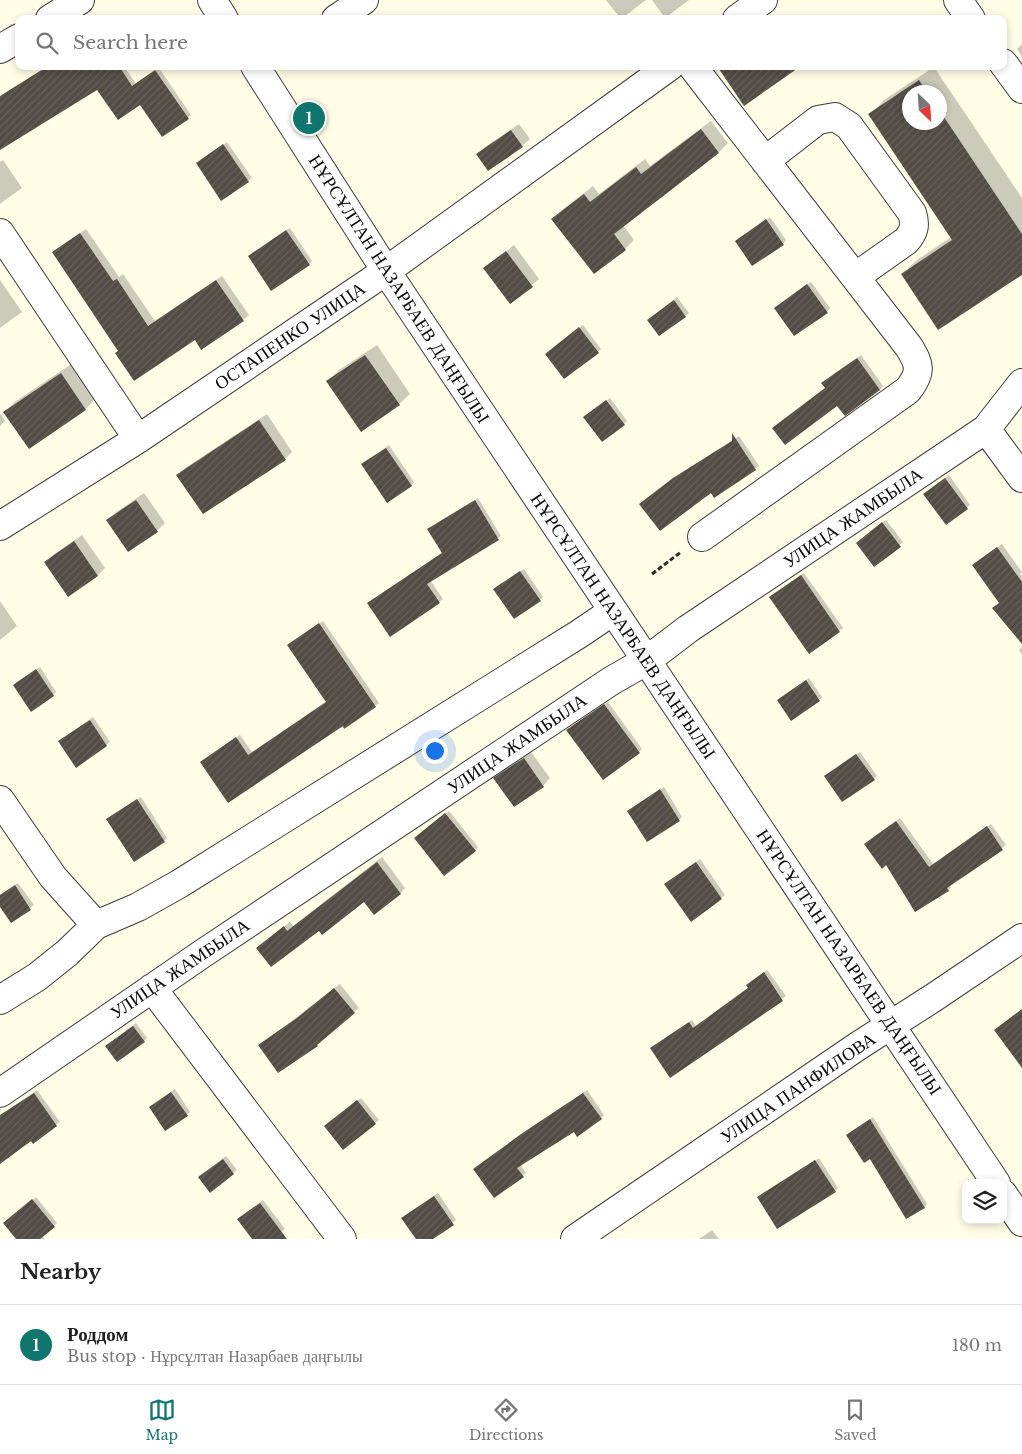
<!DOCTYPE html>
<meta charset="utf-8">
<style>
body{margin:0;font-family:"Libre Baskerville",serif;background:#f2f2f2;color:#222}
.controls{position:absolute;right:15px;bottom:15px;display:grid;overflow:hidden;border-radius:10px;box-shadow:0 2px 8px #0003}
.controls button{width:45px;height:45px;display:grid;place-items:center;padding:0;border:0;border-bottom:1px solid #e0e0e0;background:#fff;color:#222;font:25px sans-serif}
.compass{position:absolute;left:902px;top:85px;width:45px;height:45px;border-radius:50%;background:#fff;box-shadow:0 2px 8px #0003;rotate:155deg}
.you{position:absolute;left:434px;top:750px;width:18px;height:18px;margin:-12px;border:4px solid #fff;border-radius:50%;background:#1a73e8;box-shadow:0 0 0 8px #1a73e833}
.badge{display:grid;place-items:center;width:32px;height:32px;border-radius:50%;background:#0f766e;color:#fff;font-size:16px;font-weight:700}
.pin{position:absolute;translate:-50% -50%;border:2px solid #fff;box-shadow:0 1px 5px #0006}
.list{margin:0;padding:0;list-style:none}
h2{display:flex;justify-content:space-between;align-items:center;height:65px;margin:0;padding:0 20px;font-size:21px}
h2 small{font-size:16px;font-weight:400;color:#767676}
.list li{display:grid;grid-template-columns:32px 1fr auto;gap:15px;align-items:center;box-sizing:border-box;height:80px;padding:0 20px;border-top:1px solid #e0e0e0}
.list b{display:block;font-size:19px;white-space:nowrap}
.list p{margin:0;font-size:16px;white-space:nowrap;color:#767676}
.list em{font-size:16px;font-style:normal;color:#767676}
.icon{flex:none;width:28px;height:28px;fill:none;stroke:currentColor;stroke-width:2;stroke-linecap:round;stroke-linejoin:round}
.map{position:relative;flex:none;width:1022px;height:1239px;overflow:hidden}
.search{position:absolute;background:#fff;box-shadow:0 2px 8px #0003;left:15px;right:15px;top:15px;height:55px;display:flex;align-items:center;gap:12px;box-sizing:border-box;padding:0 18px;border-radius:10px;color:#767676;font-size:19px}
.sheet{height:145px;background:#fff}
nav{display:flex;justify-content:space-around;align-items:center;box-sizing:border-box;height:70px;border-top:1px solid #e0e0e0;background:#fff;font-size:14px;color:#767676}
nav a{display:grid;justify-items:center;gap:2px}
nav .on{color:#0f766e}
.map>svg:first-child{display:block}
.shadow{fill:#0003;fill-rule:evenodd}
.building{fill:url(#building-hatch)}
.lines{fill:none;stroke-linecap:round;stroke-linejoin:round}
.minor-casing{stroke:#3c3c3c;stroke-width:30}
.path{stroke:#2b2b2b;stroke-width:3;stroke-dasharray:5 2.5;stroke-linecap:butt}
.minor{stroke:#fff;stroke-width:28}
.labels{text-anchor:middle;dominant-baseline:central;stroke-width:5;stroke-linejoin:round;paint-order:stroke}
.street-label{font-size:18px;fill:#090909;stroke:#fff}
</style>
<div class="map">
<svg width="1022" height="1239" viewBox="0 0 1022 1239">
<defs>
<pattern id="building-hatch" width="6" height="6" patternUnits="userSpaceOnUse" patternTransform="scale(1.25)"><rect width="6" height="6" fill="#534c45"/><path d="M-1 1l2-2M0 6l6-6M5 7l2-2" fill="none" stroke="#67615b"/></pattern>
</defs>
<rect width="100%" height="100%" fill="#fffde6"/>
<path class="shadow" d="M606,0H646L621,19Z
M652,0H689L665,18Z
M1022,44V57L1017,49Z
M48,66H124L136,84L159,68L191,115L188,118L97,88L0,149V97Z
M934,67L1022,198V273L902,274L917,260L951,237L870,115L884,100ZM910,92H940V122H910Z
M711,121L728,143L719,152L623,225L634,240L625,249L594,273L553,219L562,210L593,186L599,194L645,159L650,166Z
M519,124L530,139L522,146L478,154L485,147Z
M227,142L252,178L248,181L197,163Z
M3,160L22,188L0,204V162Z
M770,217L786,240L783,244L736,241Z
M290,228L312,261L309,264L252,253Z
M86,229L119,277L123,274L155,321L222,276L249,315L243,320L195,338L119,351L54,252Z
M514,245L539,279L510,303L485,269Z
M0,280L22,312L0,328Z
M811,282L830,308L827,312L779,305Z
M677,297L689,313L659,334L652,317Z
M583,325L601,349L598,352L549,351Z
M377,345L410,394L399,404L328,381L339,370Z
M861,355L883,386L880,390L838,404L826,388V380Z
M73,363L96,398L86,409L29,447L5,412L16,401Z
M610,398L627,421L624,424L588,414Z
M0,413L5,421L0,426Z
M267,414L292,452L285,459L203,513L178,475L185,468Z
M739,436L759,466L755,469L711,491L678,475Z
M389,445L414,482L411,485L366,461Z
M949,475L970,505L946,523L928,491Z
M144,493L165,523L157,531L129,550L108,520L115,513Z
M478,498L501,536L430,580L443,599L391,636L372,600L443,552L429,529Z
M886,520L903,542L875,565L861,539Z
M82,535L105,568L98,575L69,595L46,562L53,555Z
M1002,544L1022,572L1020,574L1022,576V642L978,561Z
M524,569L543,597L540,600L498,586Z
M804,573L843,628L839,631L774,594Z
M0,601L17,626L0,640Z
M323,621L379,703L345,727L343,725L228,801L205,759L240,735L252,752L327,701L292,642Z
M1022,647V655L1019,650Z
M40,667L56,692L53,695L17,682Z
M809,678L822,697L819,700H778Z
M608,702L642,749L639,752L571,727Z
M93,717L110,742L76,766L63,738Z
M531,752L550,778L543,786L495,778L502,771Z
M860,752L877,776L874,779L829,773Z
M664,787L682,817L679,820L628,811Z
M141,797L167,838L164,841L107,819Z
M449,811L478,847L475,850L419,835Z
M900,818L933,864L991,824L1006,845L949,885L951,887L948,890L887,863L868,841Z
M382,857L405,888L400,894L364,900L258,948L290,922L293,926Z
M700,859L725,895L691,920L669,881Z
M18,883L34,905L11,921L0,905V895Z
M767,970L786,996L671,1077L651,1048L692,1020L696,1026L749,987L747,985Z
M340,984L359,1008L354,1012L260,1045Z
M136,1023L147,1038L144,1041L110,1043Z
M175,1089L190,1112L187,1115L154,1104Z
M37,1090L60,1122L0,1162V1116Z
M587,1090L604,1115L601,1118L574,1130L520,1164L526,1173L495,1196L529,1129Z
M361,1098L379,1120L343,1148L329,1123Z
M873,1117L927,1204L924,1208L847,1135Z
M226,1156L237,1170L210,1191L203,1174Z
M819,1158L838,1188L835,1191L758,1197Z
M438,1193L456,1220L431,1239H417L406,1215Z
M36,1197L57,1223L42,1236L45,1239H17L8,1220Z
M263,1200L285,1229L272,1239H253L242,1216Z
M712,1230L719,1239H699Z"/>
<path class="building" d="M48,66H119L132,86L155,70L189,119L162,137L140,105L118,120L97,90L0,150V96Z
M717,66H801L744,106Z
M919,80L927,92H910V122H940V111L1022,234V275L938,330L901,274L952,240L868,114Z
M701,129L719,153L614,234L626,250L594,274L551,219L584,194L590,202L636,167L641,174Z
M511,130L523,147L488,171L476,154Z
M223,144L249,182L221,201L196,163Z
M766,219L784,245L752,266L735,241Z
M286,230L310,265L271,291L248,256Z
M80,233L113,281L117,279L148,326L216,280L244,321L201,350L195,340L134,381L115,353L118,351L52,252Z
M506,251L533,287L510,304L483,268Z
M807,284L828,313L794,336L774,308Z
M674,300L686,317L659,336L647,320Z
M579,327L599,353L564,379L545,354Z
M365,355L400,405L361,432L326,381Z
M857,358L880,390L845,416L837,406L785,445L772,428L825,388L821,383Z
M61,373L86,410L29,449L3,412Z
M606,400L625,425L602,442L583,417Z
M259,420L286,460L203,514L176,475Z
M732,433L756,470L714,498L711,493L660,531L639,504L673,478L732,441Z
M386,448L412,486L387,503L361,464Z
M945,478L968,509L946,525L923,494Z
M136,500L158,532L128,552L106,520Z
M475,500L499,540L427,584L440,603L390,637L367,603L442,553L427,529Z
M882,522L901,547L874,567L856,543Z
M74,541L98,576L68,597L44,562Z
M997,547L1022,582V644L992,608L999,603L972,565Z
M520,571L541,601L514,619L493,589Z
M801,575L840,632L809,654L769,597Z
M319,623L376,707L344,729L343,726L228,803L200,762L236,737L248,755L326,702L287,645Z
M36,669L54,696L31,712L13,685Z
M806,680L820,701L791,721L777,700Z
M604,704L640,753L603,780L566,730Z
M90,720L107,746L76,768L58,741Z
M856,754L875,780L842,802L824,776Z
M524,758L544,787L514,807L493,778Z
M660,789L680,821L647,842L627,811Z
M137,799L165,842L134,862L106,819Z
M445,813L476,851L444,876L414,838Z
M896,821L929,867L987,826L1003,850L947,888L949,891L915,912L886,865L882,869L864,844Z
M377,862L401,894L374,915L364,902L322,935L319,931L271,967L256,948L284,926L287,931Z
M696,862L722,899L691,922L664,884Z
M15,885L31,910L11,923L0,907V895Z
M764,972L783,1001L670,1078L650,1048L689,1022L693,1028L748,988L746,985Z
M334,988L355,1013L317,1045L318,1046L278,1073L258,1045L297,1018Z
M1022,1009V1068L994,1030Z
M133,1026L145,1042L117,1062L105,1046Z
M171,1092L188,1116L165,1131L149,1107Z
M34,1093L57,1126L33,1144L31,1141L0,1164V1115Z
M583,1093L602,1119L577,1137L574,1132L517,1168L524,1177L494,1198L473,1169L524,1132Z
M357,1100L376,1124L343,1150L324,1126Z
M870,1119L925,1208L906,1219L870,1159L864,1163L846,1135Z
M223,1159L234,1174L210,1193L198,1177Z
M815,1160L836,1192L777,1229L757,1197Z
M434,1196L454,1225L433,1239H416L401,1218Z
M32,1199L55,1227L40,1239H16L3,1223Z
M260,1203L287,1239H252L237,1219Z"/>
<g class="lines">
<defs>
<path id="minor" d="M212,0L224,19
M958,0L971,19
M50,19L80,0
M336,19L364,0
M737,19L763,0
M0,49L19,38
M1003,63L1022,89
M255,66L386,271L996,1183
M692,66L909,347C920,365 922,372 908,390L702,537
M765,161L818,120L835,117L849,126L912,213C916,225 914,232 906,241L855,277
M0,233L138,439
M986,429L1022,478
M0,526L138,439L386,271L670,66
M0,800L53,877L96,925
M152,988L342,1239
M0,1000L37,977L67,953L96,925L138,907L179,884L579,634L613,611
M0,1093L202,954L611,681L646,661L688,629L986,429L1022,383
M1003,1194L1022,1222
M575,1239L858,1046L933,998L1022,938"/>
</defs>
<use href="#minor" class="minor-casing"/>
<path class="path" d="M652,574L681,552"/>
<use href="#minor" class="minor"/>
</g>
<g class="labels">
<g class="street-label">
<text transform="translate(399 289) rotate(57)">НҰРСҰЛТАН НАЗАРБАЕВ ДАҢҒЫЛЫ</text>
<text transform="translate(290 336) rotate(-34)">ОСТАПЕНКО УЛИЦА</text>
<text transform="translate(853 518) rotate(-34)">УЛИЦА ЖАМБЫЛА</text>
<text transform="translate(623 626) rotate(56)">НҰРСҰЛТАН НАЗАРБАЕВ ДАҢҒЫЛЫ</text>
<text transform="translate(517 744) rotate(-34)">УЛИЦА ЖАМБЫЛА</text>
<text transform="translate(849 962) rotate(56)">НҰРСҰЛТАН НАЗАРБАЕВ ДАҢҒЫЛЫ</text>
<text transform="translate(180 969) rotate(-34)">УЛИЦА ЖАМБЫЛА</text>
<text transform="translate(798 1088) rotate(-34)">УЛИЦА ПАНФИЛОВА</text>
</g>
</g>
</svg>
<div class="controls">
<button><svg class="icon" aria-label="layers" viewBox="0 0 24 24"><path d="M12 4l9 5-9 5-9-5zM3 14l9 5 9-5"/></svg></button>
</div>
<svg class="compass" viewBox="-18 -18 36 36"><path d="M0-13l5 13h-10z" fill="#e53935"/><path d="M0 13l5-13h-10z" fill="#767676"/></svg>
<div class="you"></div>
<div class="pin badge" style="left:309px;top:118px">1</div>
<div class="search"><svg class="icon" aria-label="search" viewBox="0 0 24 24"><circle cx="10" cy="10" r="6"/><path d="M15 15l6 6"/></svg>Search here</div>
</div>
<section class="sheet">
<h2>Nearby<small></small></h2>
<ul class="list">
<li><span class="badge">1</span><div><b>Роддом</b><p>Bus stop · Нұрсұлтан Назарбаев даңғылы</p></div><em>180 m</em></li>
</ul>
</section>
<nav>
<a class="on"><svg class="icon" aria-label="map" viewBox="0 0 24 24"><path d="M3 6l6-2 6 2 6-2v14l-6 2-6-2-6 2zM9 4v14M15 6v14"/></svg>Map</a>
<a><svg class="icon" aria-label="directions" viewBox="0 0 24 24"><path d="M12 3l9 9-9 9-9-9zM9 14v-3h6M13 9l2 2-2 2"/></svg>Directions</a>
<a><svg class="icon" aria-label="saved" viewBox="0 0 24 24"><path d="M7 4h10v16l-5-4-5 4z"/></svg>Saved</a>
</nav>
